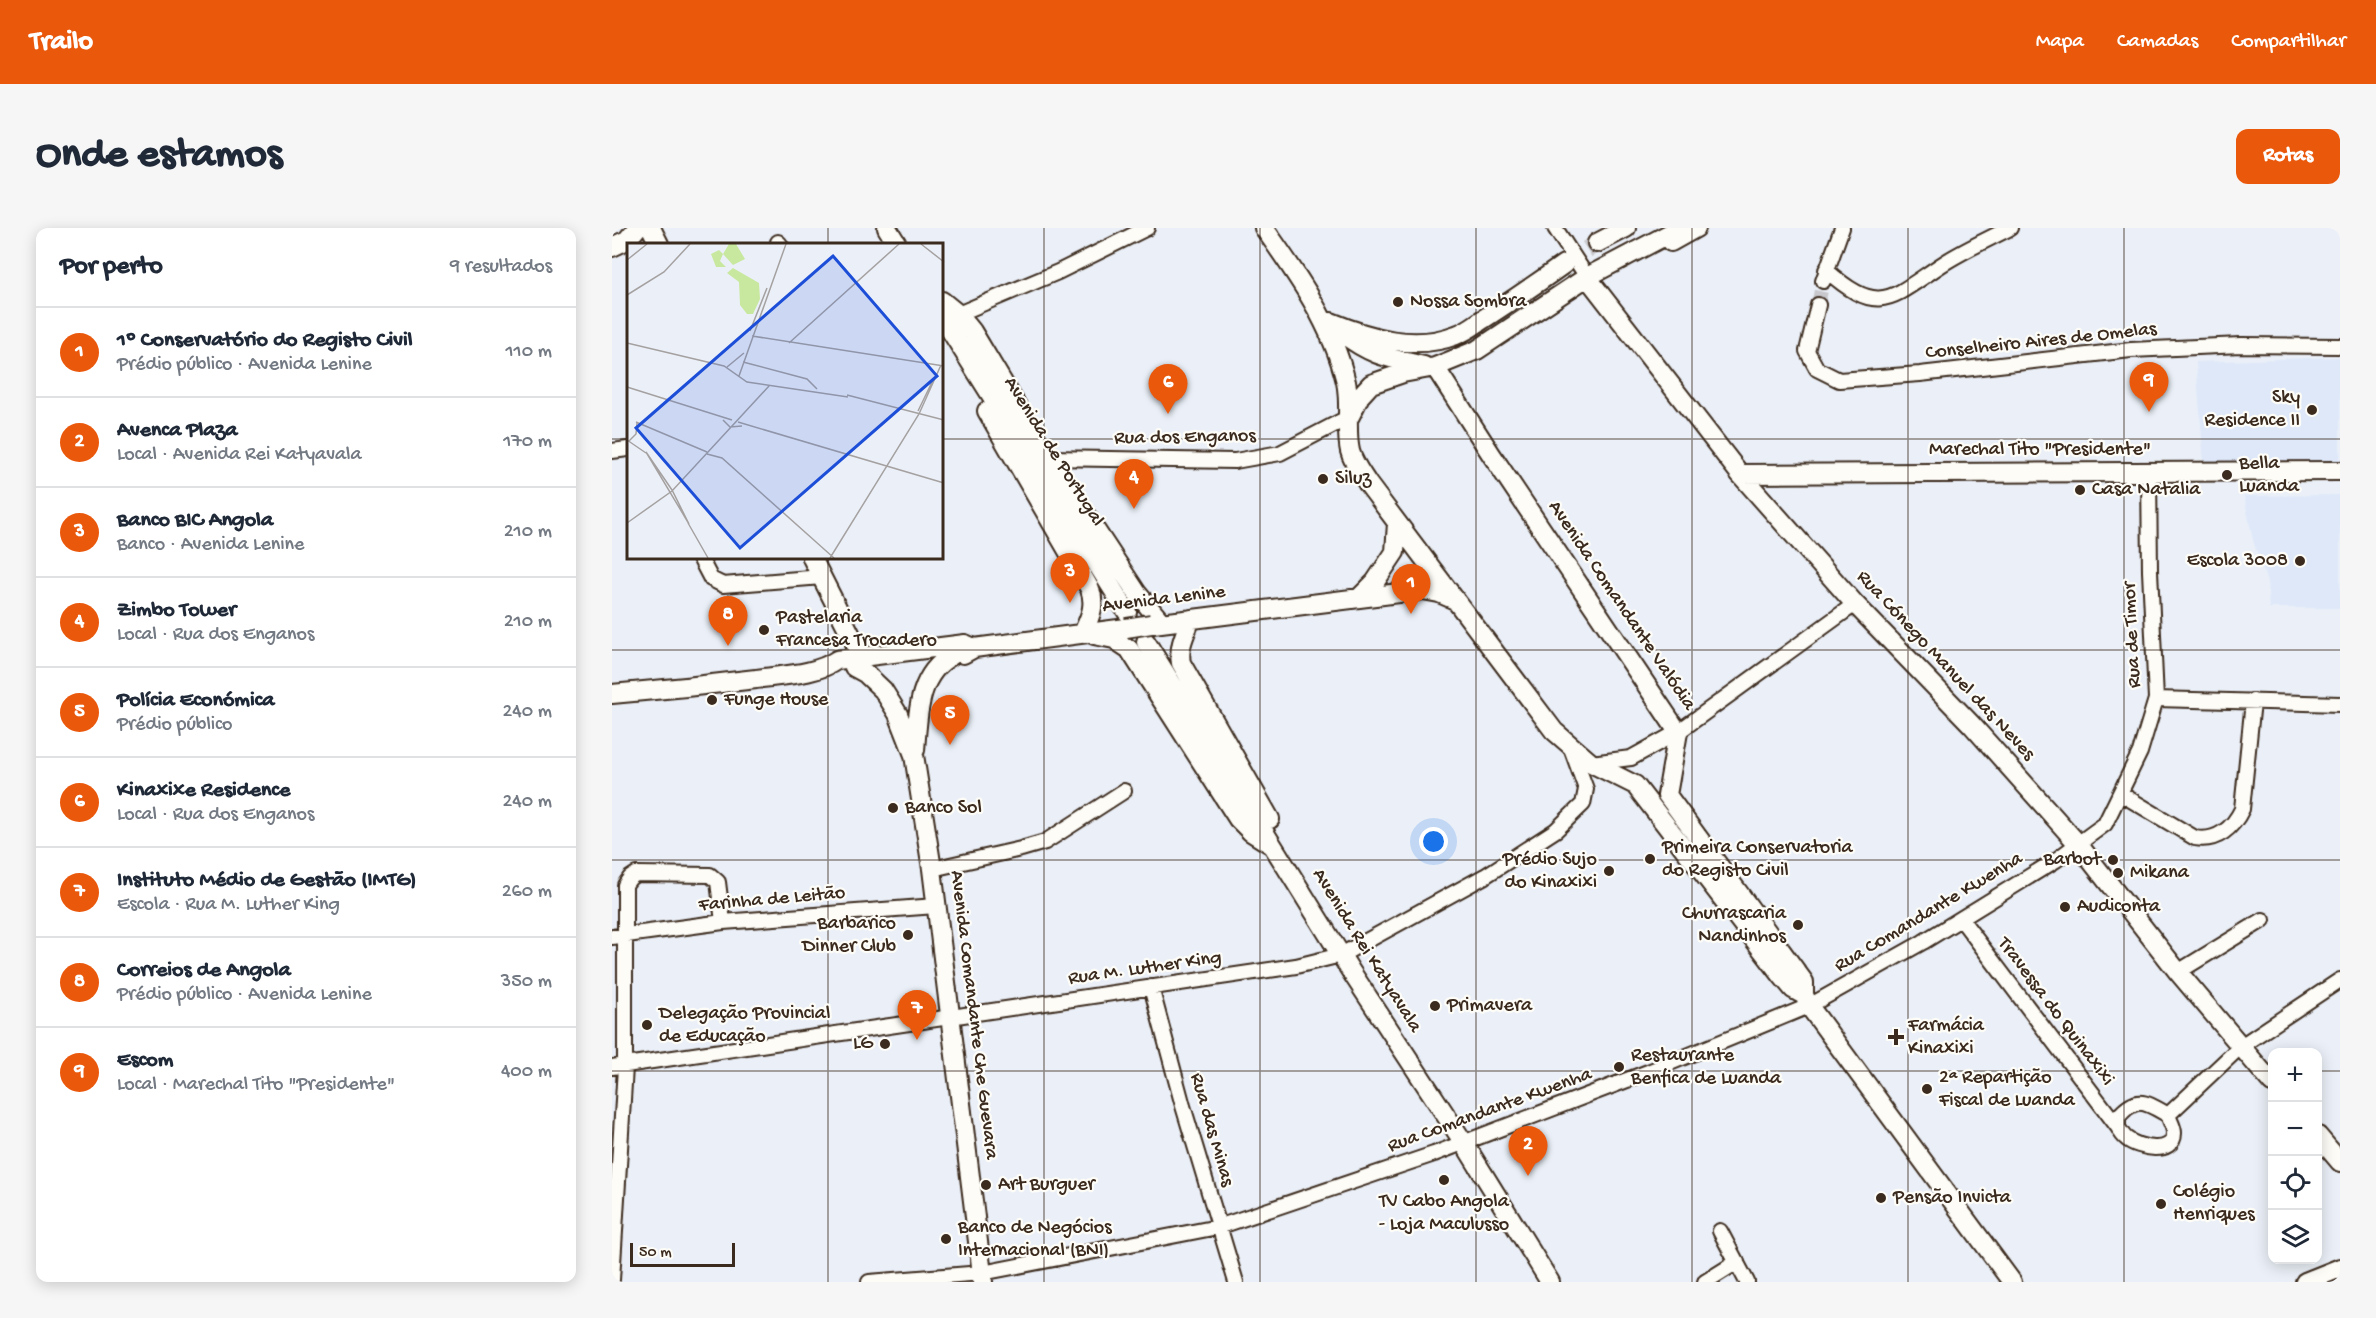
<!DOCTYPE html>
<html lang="pt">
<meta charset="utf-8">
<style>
body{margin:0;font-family:"Gochi Hand",sans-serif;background:#f6f6f7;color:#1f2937}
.controls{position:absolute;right:18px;bottom:18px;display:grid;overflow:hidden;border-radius:12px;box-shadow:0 3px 15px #0003}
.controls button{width:54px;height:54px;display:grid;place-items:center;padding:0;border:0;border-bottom:2px solid #e0e1e3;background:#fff;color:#1f2937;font:30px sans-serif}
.scale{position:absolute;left:18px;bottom:15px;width:105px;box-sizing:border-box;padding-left:6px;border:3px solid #3b2a1e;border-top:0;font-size:16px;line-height:21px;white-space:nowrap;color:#3b2a1e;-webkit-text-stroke:4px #fdfcf7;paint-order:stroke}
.you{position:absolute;left:822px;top:614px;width:21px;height:21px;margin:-15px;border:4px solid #fff;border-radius:50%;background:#1a73e8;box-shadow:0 0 0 9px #1a73e833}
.badge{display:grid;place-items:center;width:39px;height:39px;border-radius:50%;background:#ea580c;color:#fff;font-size:20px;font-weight:700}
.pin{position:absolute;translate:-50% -50px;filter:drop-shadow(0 2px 3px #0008)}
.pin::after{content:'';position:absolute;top:32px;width:21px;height:18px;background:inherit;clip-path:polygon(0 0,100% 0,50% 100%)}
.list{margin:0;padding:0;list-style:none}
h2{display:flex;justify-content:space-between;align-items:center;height:78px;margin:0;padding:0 24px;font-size:26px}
h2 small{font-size:20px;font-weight:400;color:#747a83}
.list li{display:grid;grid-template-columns:39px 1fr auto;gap:18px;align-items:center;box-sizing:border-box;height:90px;padding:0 24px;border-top:2px solid #e0e1e3}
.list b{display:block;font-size:22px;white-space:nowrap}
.list p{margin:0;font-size:20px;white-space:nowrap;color:#747a83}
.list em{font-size:20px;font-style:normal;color:#747a83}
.icon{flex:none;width:33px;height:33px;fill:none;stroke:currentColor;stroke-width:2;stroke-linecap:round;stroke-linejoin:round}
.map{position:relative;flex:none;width:1728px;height:1054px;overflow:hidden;border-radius:12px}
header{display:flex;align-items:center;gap:36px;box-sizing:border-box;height:84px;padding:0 30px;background:#ea580c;color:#fff}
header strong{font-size:28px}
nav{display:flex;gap:33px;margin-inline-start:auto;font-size:21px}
.intro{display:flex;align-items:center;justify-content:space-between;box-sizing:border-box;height:144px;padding:0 36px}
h1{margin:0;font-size:42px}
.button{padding:15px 27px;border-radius:12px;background:#ea580c;color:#fff;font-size:21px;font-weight:700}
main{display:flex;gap:36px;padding:0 36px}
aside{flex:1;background:#fff;border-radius:12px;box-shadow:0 3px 15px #0003}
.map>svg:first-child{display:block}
.built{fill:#dee8f9}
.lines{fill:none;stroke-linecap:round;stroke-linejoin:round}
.street-tunnel{stroke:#c8c8cc;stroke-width:14;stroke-dasharray:14 7;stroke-linecap:butt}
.secondary-tunnel{stroke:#c8c8cc;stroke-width:18;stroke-dasharray:18 9;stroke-linecap:butt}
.street-casing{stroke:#3b2a1e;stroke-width:18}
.secondary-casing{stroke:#3b2a1e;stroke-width:22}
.street{stroke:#fdfcf7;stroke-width:14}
.secondary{stroke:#fdfcf7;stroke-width:18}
.secondary-bridge-casing{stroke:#3b2a1e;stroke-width:22;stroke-linecap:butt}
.secondary-bridge{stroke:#fdfcf7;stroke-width:18}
.grid{fill:none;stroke:#3b2a1e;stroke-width:1.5;stroke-opacity:0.55}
.poi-dot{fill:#3b2a1e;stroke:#fdfcf7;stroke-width:2}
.labels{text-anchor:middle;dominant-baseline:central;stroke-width:4.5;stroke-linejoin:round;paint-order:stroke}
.poi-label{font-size:20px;fill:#3b2a1e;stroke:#fdfcf7;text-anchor:start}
.street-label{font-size:20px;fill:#3b2a1e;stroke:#fdfcf7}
.inset-road{fill:none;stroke:#a5a1a1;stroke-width:1.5}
.view{fill:#1d4ed8;fill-opacity:0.15;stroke:#1d4ed8;stroke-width:3}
.inset-edge{fill:none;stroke:#3b2a1e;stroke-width:3}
</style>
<header>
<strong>Trailo</strong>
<nav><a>Mapa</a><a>Camadas</a><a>Compartilhar</a></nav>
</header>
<div class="intro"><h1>Onde estamos</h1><a class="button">Rotas</a></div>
<main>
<aside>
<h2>Por perto<small>9 resultados</small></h2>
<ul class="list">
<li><span class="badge">1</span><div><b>1º Conservatório do Registo Civil</b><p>Prédio público · Avenida Lenine</p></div><em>110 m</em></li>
<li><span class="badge">2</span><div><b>Avenca Plaza</b><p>Local · Avenida Rei Katyavala</p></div><em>170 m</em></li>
<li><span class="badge">3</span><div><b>Banco BIC Angola</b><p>Banco · Avenida Lenine</p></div><em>210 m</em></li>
<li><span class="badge">4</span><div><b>Zimbo Tower</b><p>Local · Rua dos Enganos</p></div><em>210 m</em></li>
<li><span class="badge">5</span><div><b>Polícia Económica</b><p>Prédio público</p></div><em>240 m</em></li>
<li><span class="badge">6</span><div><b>Kinaxixe Residence</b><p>Local · Rua dos Enganos</p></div><em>240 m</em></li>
<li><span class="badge">7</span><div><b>Instituto Médio de Gestão (IMTG)</b><p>Escola · Rua M. Luther King</p></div><em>260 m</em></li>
<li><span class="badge">8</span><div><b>Correios de Angola</b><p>Prédio público · Avenida Lenine</p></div><em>350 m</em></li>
<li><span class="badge">9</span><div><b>Escom</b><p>Local · Marechal Tito &quot;Presidente&quot;</p></div><em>400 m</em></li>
</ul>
</aside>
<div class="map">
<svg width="1728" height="1054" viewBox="0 0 1728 1054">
<rect width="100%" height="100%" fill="#ebf0f8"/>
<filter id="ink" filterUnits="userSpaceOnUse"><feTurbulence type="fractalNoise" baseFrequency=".0167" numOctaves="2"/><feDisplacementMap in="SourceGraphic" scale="12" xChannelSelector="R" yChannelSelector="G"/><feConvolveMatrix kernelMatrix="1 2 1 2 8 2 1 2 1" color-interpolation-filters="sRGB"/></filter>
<g filter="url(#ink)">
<path class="built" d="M1728,129V235L1592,237L1584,134Z
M1728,267V380H1657L1655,354L1641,312L1632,268Z"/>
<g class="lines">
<path class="street-tunnel" d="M1206,77L1211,53"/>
<path class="secondary-tunnel" d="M952,36L985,15"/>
<defs>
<path id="street" d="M943,0L975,49
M166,14L168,16
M1214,42C1267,89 1278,71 1329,37C1350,23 1375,12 1398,0
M1211,53L1230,0
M1206,77L1195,123L1205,141L1227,152L1308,146L1519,122L1629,117L1728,118
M346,86L446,44L535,0
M0,223L16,221
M436,230L623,233L668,225L737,189
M88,330L99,351L111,357L210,349
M1544,471L1728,476
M979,535L1019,530L1066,504L1243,376
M1509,566L1583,610C1605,614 1621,600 1630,581L1641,473
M320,641L409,621L433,614L512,563
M1349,691L1506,899C1508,903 1511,908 1515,911C1526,920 1562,928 1562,905C1562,899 1558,893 1556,887C1533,874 1525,867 1506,889V899
M0,709L111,694L324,678
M1566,744L1651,692
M539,759L571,878L624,1054
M0,839L684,738L729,727L873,648L944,602L971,576L974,561L959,520
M1556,887L1629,818L1728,752
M1108,1003L1135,1054
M0,1052L13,839V657L18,650L24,646L98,647L106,654L111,694
M257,1054L370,1045L606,999L822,926L1036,844L1197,778L1311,714L1444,632L1493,596L1528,524L1544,471L1538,343L1537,244
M1093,1054L1125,1034"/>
<path id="secondary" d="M39,0L47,16
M275,0L285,16
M652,0C686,48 720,96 734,154C739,177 733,201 738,223C741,235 749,245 756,256L942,503L979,535L1023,557L1171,749L1181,761L1192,767
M1059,14L1084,0
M985,15L1014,0
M0,19L15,12L25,0
M975,49L1128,246L1243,376L1359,496L1466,616L1566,744L1660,855
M330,73L346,86L360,103L436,230L525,365L550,395
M330,89L515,384
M719,94C758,110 803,123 844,107C856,103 866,94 876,88C902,71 927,54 952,36
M730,105C759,128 777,130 812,138
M823,139L879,226L1066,504L1055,567L1192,754V767L1197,778L1400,1054
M375,183L478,361C484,378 478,389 471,405
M738,188L748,168L759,156L791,145L823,139L865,122L975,49L1068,0
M1128,246L1728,243
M200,330L250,429
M748,369L763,354L783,324L785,295
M579,391C573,406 566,419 569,435L658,591
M541,396L811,362L827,365L843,372
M482,407L502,411L517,421L626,591L639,604L658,616
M534,414L740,745L852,915L938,1054
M351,426L362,420L514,400
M242,439L253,445L271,462L286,486L302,527L320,641L371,1054
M0,466C48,462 96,457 144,451C170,447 203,447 225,432L353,416L362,420
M303,522C306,488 305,447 339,428
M1706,908L1728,934
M1693,1054L1728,1040"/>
</defs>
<use href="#street" class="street-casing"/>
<use href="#secondary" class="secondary-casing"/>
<use href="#street" class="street"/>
<use href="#secondary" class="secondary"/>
<defs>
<path id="secondary-bridge" d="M514,400L539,396"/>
</defs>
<use href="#secondary-bridge" class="secondary-bridge-casing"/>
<use href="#secondary-bridge" class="secondary-bridge"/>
</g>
</g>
<path class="grid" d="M216,0V16M432,0V1054M648,0V1054M864,0V1054M1080,0V1054M1296,0V1054M1512,0V1054M0,211H16M330,211H1728M216,330V1054M0,422H1728M0,632H1728M0,843H1660M1706,843H1728"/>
<g class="poi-dot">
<circle cx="786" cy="74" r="6"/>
<circle cx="1700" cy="182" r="6"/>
<circle cx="1615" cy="247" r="6"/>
<circle cx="711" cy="251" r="6"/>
<circle cx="1468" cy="262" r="6"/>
<circle cx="1688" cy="333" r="6"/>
<circle cx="152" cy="402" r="6"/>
<circle cx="100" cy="472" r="6"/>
<circle cx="281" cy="580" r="6"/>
<circle cx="1038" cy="631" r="6"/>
<circle cx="1501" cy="632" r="6"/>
<circle cx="997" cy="643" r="6"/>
<circle cx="1506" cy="645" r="6"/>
<circle cx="1453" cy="679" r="6"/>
<circle cx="1186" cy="697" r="6"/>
<circle cx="296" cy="707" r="6"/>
<circle cx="823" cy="778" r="6"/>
<circle cx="35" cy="797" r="6"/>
<path d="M1281 800h6v6h6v6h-6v6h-6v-6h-6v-6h6z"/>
<circle cx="273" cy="816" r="6"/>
<circle cx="1007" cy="839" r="6"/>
<circle cx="1315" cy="861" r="6"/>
<circle cx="832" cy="952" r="6"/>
<circle cx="374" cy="957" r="6"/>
<circle cx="1269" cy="970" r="6"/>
<circle cx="1549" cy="976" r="6"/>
<circle cx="334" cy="1011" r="6"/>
</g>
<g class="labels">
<g class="poi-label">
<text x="798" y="74">Nossa Sombra</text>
<text x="1688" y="170" text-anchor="end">Sky<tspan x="1688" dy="23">Residence II</tspan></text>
<text x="1627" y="236">Bella<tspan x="1627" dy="23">Luanda</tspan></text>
<text x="723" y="251">Siluz</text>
<text x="1480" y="262">Casa Natalia</text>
<text x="1676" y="333" text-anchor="end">Escola 3008</text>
<text x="164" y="390">Pastelaria<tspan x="164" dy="23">Francesa Trocadero</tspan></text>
<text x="112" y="472">Funge House</text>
<text x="293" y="580">Banco Sol</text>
<text x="1050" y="620">Primeira Conservatoria<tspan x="1050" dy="23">do Registo Civil</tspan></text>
<text x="985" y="632" text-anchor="end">Prédio Sujo<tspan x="985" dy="23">do Kinaxixi</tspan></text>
<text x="1489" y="632" text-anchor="end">Barbot</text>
<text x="1518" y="645">Mikana</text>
<text x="1465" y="679">Audiconta</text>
<text x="1174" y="686" text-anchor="end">Churrascaria<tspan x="1174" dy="23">Nandinhos</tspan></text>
<text x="284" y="696" text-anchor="end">Barbarico<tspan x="284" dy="23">Dinner Club</tspan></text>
<text x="835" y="778">Primavera</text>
<text x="47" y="786">Delegação Provincial<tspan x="47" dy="23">de Educação</tspan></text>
<text x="1296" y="798">Farmácia<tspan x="1296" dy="23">Kinaxixi</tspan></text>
<text x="261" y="816" text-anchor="end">LG</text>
<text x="1019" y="828">Restaurante<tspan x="1019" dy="23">Benfica de Luanda</tspan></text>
<text x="1327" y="850">2ª Repartição<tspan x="1327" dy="23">Fiscal de Luanda</tspan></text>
<text x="386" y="957">Art Burguer</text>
<text x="1561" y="964">Colégio<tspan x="1561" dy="23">Henriques</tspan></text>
<text x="1281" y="970">Pensão Invicta</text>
<text x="832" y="974" text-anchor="middle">TV Cabo Angola<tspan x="832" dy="23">- Loja Maculusso</tspan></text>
<text x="346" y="1000">Banco de Negócios<tspan x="346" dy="23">Internacional (BNI)</tspan></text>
</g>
<g class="street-label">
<text transform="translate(1429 114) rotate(-6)">Conselheiro Aires de Omelas</text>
<text transform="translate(573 210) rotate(-1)">Rua dos Enganos</text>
<text x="1428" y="222">Marechal Tito "Presidente"</text>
<text transform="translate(441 224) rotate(58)">Avenida de Portugal</text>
<text transform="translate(552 372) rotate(-7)">Avenida Lenine</text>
<text transform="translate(1009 378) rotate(56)">Avenida Comandante Valódia</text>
<text transform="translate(1521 407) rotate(-93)">Rua de Timor</text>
<text transform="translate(1333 438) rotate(47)">Rua Cónego Manuel das Neves</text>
<text transform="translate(160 672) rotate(-5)">Farinha de Leitão</text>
<text transform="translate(1317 685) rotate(-31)">Rua Comandante Kwenha</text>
<text transform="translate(754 723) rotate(58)">Avenida Rei Katyavala</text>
<text transform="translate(533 741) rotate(-8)">Rua M. Luther King</text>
<text transform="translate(1443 784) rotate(53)">Travessa do Quinaxixi</text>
<text transform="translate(361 787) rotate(83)">Avenida Comandante Che Guevara</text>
<text transform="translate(878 883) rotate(-20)">Rua Comandante Kwenha</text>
<text transform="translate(599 902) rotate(74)">Rua das Minas</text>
</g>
</g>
<g transform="translate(15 15)">
<rect width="316" height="316" fill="#ebf0f8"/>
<path d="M102,1H109L118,16L106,22L96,11L93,18L99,24H89L84,11L92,7L96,11ZM106,25L132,40L133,56L126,71H120L113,62L112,39L100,30Z" fill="#c9e89f"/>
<path class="inset-road" d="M294,1L317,19M0,17L20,1M0,52L37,29L63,1M123,88L140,45M125,93L317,123M0,100L97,123L120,139L221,154M162,100L272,1M116,119L180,136L190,146M100,124L117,110M112,133L159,1M0,144L105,177M220,152L317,177M291,168L306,137M96,177L103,184L115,183M9,179L80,209M111,179L317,240M0,197L19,210M2,198L9,191L10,180M19,209L62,281M19,209L45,247L62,281M80,211L95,215L207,315M0,280L45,248L142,143M61,280L81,315M203,315L292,171L314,122"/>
<path class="view" d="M206,13L310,133L113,305L9,185Z"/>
<rect width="316" height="316" class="inset-edge"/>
</g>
</svg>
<div class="controls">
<button>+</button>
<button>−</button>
<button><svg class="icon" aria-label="locate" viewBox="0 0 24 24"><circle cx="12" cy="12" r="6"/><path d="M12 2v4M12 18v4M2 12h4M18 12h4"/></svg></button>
<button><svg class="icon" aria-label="layers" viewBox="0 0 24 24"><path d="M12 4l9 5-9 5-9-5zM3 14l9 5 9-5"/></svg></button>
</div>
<div class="scale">50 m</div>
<div class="you"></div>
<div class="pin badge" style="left:799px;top:386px">1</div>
<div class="pin badge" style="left:916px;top:948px">2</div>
<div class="pin badge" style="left:458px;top:375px">3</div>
<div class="pin badge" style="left:522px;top:281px">4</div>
<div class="pin badge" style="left:338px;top:517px">5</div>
<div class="pin badge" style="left:556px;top:186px">6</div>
<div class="pin badge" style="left:305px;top:812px">7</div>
<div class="pin badge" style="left:116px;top:418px">8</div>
<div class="pin badge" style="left:1537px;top:184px">9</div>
</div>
</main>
